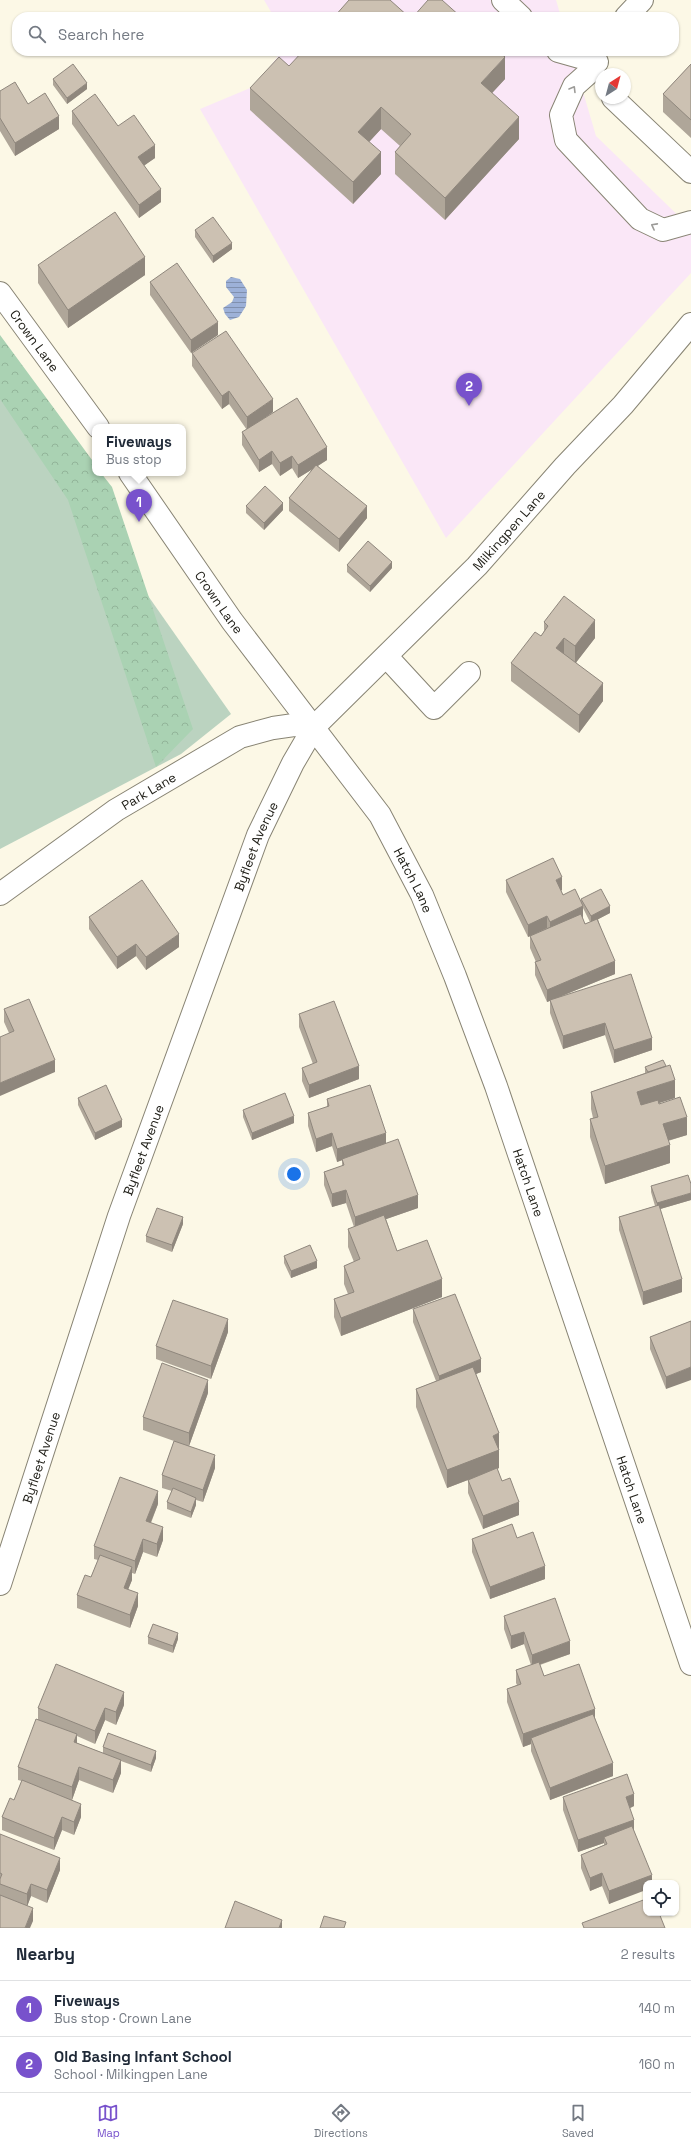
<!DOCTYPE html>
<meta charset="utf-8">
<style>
body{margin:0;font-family:"Space Grotesk",sans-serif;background:#f6f6f7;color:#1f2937}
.controls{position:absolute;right:12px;bottom:12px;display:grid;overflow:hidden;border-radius:8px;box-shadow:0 1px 3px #0004}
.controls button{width:36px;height:36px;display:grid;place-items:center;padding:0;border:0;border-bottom:1px solid #e0e1e3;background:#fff;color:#1f2937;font:20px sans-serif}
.compass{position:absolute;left:595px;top:68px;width:36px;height:36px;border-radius:50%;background:#fff;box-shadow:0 1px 3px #0004;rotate:36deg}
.you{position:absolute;left:294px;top:1174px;width:14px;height:14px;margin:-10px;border:3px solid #fff;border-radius:50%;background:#1a73e8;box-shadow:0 0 0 6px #1a73e833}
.badge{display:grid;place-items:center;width:26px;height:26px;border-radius:50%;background:#7852cc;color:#fff;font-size:13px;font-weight:700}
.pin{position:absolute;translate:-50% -33px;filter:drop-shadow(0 1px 2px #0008)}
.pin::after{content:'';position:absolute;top:21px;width:14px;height:12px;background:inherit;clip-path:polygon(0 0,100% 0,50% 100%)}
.popup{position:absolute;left:92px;top:424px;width:94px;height:52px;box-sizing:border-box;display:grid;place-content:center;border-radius:8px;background:#fff;filter:drop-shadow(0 1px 3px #0005);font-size:13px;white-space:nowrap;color:#747a83}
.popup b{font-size:15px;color:#1f2937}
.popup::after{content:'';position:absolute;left:50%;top:100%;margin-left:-8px;border:8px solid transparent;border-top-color:#fff}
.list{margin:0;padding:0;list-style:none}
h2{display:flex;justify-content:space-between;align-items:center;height:52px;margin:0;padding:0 16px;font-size:17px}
h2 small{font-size:13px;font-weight:400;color:#747a83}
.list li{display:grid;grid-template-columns:26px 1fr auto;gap:12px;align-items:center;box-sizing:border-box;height:56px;padding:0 16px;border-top:1px solid #e0e1e3}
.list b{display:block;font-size:15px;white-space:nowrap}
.list p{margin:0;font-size:13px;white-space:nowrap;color:#747a83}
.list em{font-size:13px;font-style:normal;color:#747a83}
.icon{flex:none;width:22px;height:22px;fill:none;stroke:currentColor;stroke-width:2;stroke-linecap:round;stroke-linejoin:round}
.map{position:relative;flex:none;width:691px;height:1928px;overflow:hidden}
.search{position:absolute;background:#fff;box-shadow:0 1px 3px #0004;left:12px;right:12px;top:12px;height:44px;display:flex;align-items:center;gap:10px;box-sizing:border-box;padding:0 14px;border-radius:16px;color:#747a83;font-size:15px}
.sheet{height:164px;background:#fff}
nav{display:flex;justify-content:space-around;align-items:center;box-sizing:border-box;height:56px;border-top:1px solid #e0e1e3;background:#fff;font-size:11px;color:#747a83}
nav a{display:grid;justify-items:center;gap:2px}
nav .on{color:#7852cc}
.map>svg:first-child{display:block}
.education{fill:#fae7f7}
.green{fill:#bbd3c0}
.forest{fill:url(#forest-crowns)}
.water{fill:url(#water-rules)}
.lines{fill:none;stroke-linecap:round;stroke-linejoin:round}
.minor-casing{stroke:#888474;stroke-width:24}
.minor{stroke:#fff;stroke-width:22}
.wall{fill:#afa699;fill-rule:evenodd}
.shaded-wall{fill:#8f877d}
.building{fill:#ccc1b2;stroke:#8f877d}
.oneway{stroke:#9c9b98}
.labels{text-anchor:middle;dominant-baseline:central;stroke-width:3;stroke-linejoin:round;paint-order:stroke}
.street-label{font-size:13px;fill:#22211a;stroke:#fff}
</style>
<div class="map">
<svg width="691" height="1928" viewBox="0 0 691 1928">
<defs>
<pattern id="forest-crowns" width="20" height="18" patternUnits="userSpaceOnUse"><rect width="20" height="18" fill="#aad2b3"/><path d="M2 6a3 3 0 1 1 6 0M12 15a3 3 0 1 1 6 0" fill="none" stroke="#92b499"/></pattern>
<pattern id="water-rules" width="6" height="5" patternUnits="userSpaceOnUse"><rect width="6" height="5" fill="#9db1d8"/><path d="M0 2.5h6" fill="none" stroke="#8090ae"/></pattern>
</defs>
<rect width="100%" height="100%" fill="#fcf8e6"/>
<path class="education" d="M264,0H556L561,17H274Z
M282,51H571L596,136L691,228V273L446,538L200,109L255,86Z"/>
<path class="green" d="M0,385L231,714L181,754L0,849Z"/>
<path class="forest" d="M0,335L95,464V473H101L112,487L193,729L156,767L68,500L0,399Z"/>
<path class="water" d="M231,277L240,279L247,290L246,306L239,317L230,320L225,314L223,308L232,302L234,297L226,287V281Z"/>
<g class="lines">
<defs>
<g id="minor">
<path d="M503,0L521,17"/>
<path d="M626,17L642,0"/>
<path d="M558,51L597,62"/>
<path d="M593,69L574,86L561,115L566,140L640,219L663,230L691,222"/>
<path d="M613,98L691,172"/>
<path id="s1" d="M0,293L98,427"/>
<path id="s2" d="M130,473L232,621L380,815L422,895L455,976L496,1086L691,1664"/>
<path d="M387,657L434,708L469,673"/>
<path id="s3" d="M0,894L116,810L240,737L273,728L294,725L314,727"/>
<path id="s4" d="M0,1584L119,1216L258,835L293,763L314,727L477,566L565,466L623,405L691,324"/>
</g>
</defs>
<use href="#minor" class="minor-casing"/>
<use href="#minor" class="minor"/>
</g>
<path class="wall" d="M691,64V138L663,112V94Z
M289,66L505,79L492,93L519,139L445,220L395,174V152L400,146L381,129L369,142L381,174L353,204L250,110V88Z
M53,79L87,89L67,104L53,85Z
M0,91L59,129L15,156L0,131Z
M72,111L118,126L155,158L144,165L161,202L139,218L72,124Z
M195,230L232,249L213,263L195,237Z
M38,265L145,275L68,328L38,283Z
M150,282L218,335L191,353L150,295Z
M192,353L273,412L258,423L327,460L318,466L367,518L339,552L289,511V498L313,469L298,478L292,468L280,476L272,464L259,472L242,445V432L247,430L229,404L222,409L192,366Z
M246,506L283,510L264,530L246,513Z
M347,565L392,568L370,592L347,572Z
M544,622L595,638L576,662L603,701L579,733L511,681V663L541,636L544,631Z
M506,880L562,890L561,891L563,895L581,903V899L610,913L598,919L615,974L562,996L652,1050L614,1063L605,1035L563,1049L550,1013V1001L547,1002L535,975V962H536L530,948V936L528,937L506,892ZM583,908L590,922L585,924L583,919Z
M89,917L179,947L146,970L136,956L117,969L89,929Z
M4,1009L55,1072L9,1033L4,1022Z
M299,1014L359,1079L309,1098L302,1081V1068L313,1064L299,1027Z
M645,1067L675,1098L659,1103L687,1135L668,1141L670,1163L605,1184L590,1137V1119L593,1118L591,1109V1092L645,1073Z
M78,1098L122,1127L95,1140L78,1105Z
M327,1099L386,1143L418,1208L386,1219L397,1251L442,1297L341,1336L334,1317V1299L348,1294L344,1284V1266L354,1262L348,1247V1229L354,1227L346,1203L332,1207L324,1185V1172L342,1166V1160L337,1162L332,1146L316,1152L308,1126V1113L327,1107Z
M243,1110L294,1123L252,1140L243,1117Z
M651,1186L691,1200L660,1209L682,1292L643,1305L619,1230V1217L655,1206L651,1192Z
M183,1224L172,1252L146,1242V1236Z
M284,1256L317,1268L291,1278L284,1263Z
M413,1309L481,1372L476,1374L499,1433V1468L497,1469L502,1481L519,1515L483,1529L468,1493V1480L473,1478L447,1488L416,1407V1389L436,1381L413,1322Z
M691,1321L666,1389L650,1349V1337Z
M228,1332L211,1379L156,1359V1346Z
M208,1393L189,1446L215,1468L203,1502L196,1500V1505L191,1518L167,1509V1502L172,1491L162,1488V1475L174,1441L143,1430V1417Z
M158,1504L151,1523L163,1540L157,1557L143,1552L135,1574L132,1573V1580L128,1589L138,1606L130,1628L77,1608V1595L91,1577L98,1560L94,1559V1546Z
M517,1538L545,1579L490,1599L472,1552V1539Z
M504,1616L570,1654L540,1665L544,1676L595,1718L613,1776L550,1800L531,1751V1744L523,1747L507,1702V1689L517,1685L516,1683V1670L531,1665L524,1644L511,1649L504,1629Z
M148,1637L178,1639L173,1653L148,1644Z
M124,1705L116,1725L105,1720L95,1744L77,1736V1743L103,1753V1747L156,1758L151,1772L121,1761V1773L113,1793L79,1780L72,1800L81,1817L74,1835L62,1830L54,1850L2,1830V1817L14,1800L22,1781L18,1780V1767L38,1719V1708Z
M563,1797L634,1806L630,1808L634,1831L652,1883L609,1904L602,1886L590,1891L581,1868V1855L604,1845V1843L578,1852L563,1810Z
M0,1834L60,1870L47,1903L31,1896L27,1906L33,1921L0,1928Z"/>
<path class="shaded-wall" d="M505,57V79L481,105V83Z
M87,83V89L67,104V98Z
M381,107V129L358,154V132Z
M59,116V129L15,156V143Z
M519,117V139L445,220V198Z
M155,145V158L138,170V157Z
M381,152V174L353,204V182Z
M161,189V202L139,218V205Z
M232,243V249L213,263V256Z
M145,257V275L68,328V310Z
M218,322V335L191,353V340Z
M229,391V404L222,409V396Z
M273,399V412L247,430V417Z
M327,447V460L298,478V465Z
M272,451V464L259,472V460Z
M292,456V468L280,476V463Z
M283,503V510L264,530V523Z
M367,506V518L339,552V539Z
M392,562V568L370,592V586Z
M595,620V638L575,664V646Z
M564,638V656L556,648Z
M603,683V701L579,733V715Z
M562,877V890L556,893V880Z
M583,906V919L550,935V922Z
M610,906V913L591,923V916Z
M547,916V928L528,937V925Z
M179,934V947L146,970V957Z
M136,944V956L117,969V957Z
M615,961V974L547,1002V990Z
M605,1023V1035L563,1049V1036Z
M652,1038V1050L614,1063V1050Z
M55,1060V1072L0,1096V1083Z
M359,1066V1079L309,1098V1085Z
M675,1080V1098L637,1110V1092Z
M294,1116V1123L252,1140V1133Z
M687,1117V1135L663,1142V1124Z
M122,1120V1127L95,1140V1133Z
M332,1133V1146L316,1152V1139Z
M386,1133V1145L337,1162V1149Z
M670,1145V1163L605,1184V1166Z
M346,1190V1203L332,1207V1194Z
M691,1193V1200L657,1210V1203Z
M418,1195V1208L355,1230V1217Z
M183,1217V1224L172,1252V1245Z
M317,1261V1268L291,1278V1271Z
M442,1279V1297L341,1336V1318Z
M682,1279V1292L643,1305V1292Z
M228,1319V1332L211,1379V1366Z
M481,1359V1372L439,1389V1376Z
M691,1367V1380L666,1389V1377Z
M208,1380V1393L189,1446V1433Z
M499,1433V1468L447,1488V1470L493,1436Z
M215,1455V1468L203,1502V1490Z
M158,1491V1504L146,1534V1521Z
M196,1498V1505L191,1518V1512Z
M519,1502V1515L483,1529V1516Z
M163,1527V1540L157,1557V1544Z
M143,1539V1552L135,1574V1561Z
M545,1566V1579L490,1599V1587Z
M132,1567V1580L124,1600V1588Z
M138,1593V1606L130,1628V1615Z
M524,1632V1644L511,1649V1636Z
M178,1633V1639L173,1653V1646Z
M570,1641V1654L532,1667V1655Z
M124,1692V1705L116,1725V1712Z
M105,1708V1720L95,1744V1731Z
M595,1709V1722L531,1738V1744L523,1747V1734Z
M77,1734V1747L74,1742Z
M156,1751V1758L151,1772V1765Z
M121,1760V1773L113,1793V1780Z
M613,1763V1776L550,1800V1788Z
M79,1767V1780L72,1800V1787Z
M634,1794V1806L626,1810V1797Z
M81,1804V1817L74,1835V1822Z
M62,1817V1830L54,1850V1838Z
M634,1820V1832L604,1837V1843L578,1852V1840Z
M60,1858V1870L47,1903V1890Z
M602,1873V1886L590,1891V1878Z
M652,1875V1883H646V1890L609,1904V1891Z
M31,1884V1896L27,1907V1894Z
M33,1908V1921L30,1928H25Z
M282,1920V1928H279Z"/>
<path class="building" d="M349,0H390L409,17H334Z
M428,0H442L461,17H413Z
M303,51H498L505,57L481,83L519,117L445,198L395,152L411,134L381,107L358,132L381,152L353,182L250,88L279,57L289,66Z
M73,64L87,83L67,98L53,79Z
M691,64V120L663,94Z
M15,82L28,104L45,93L59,116L15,143L0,118V91Z
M95,94L118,126L134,115L155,145L138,157L161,189L139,205L72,111Z
M115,212L145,257L68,310L38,265Z
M213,217L232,243L213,256L195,230Z
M177,263L218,322L191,340L150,282Z
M226,331L273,399L247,417L229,391L222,396L192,353Z
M297,398L327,447L298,465L292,456L280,463L272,451L259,460L242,432Z
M316,465L367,506L339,539L289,498Z
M265,486L283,503L264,523L246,506Z
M368,541L392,562L370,586L347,565Z
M564,596L595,620L575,646L564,638L556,648L603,683L579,715L511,663L535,632L541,636L548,626L544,622Z
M553,858L562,877L556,880L563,895L575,889L583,906L550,922L547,916L528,925L506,880Z
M142,880L179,934L146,957L136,944L117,957L89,917Z
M601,889L610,906L591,916L581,899Z
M581,914L585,924L597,919L615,961L547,990L535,962L541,960L530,936Z
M631,974L652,1038L614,1050L605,1023L563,1036L550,1000Z
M29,999L55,1060L0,1083V1037L14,1031L4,1009Z
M334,1001L359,1066L309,1085L302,1068L317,1062L299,1014Z
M663,1060L666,1066L648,1072L645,1067Z
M670,1065L675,1080L637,1092L641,1105L658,1100L659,1104L680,1097L687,1117L663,1124L670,1145L605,1166L590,1119L598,1117L591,1092Z
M106,1085L122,1120L95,1133L78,1098Z
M370,1085L386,1133L337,1149L332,1133L316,1139L308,1113L329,1106L327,1099Z
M285,1093L294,1116L252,1133L243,1110Z
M398,1139L418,1195L355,1217L346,1190L332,1194L324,1172L344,1165L342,1159Z
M688,1175L691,1184V1193L657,1203L651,1186Z
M659,1205L682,1279L643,1292L619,1217Z
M157,1208L183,1217L172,1245L146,1236Z
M384,1215L397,1251L427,1240L442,1279L341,1318L334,1299L354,1292L344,1266L360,1259L348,1229Z
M310,1245L317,1261L291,1271L284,1256Z
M455,1294L481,1359L439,1376L413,1309Z
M173,1300L228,1319L211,1366L156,1346Z
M691,1321V1367L666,1377L650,1337Z
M162,1363L208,1380L189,1433L143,1417Z
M473,1367L499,1433L493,1436L499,1450L447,1470L416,1389Z
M174,1441L215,1455L203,1490L162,1475Z
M497,1468L502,1481L510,1478L519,1502L483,1516L468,1480Z
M120,1477L158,1491L146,1521L163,1527L157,1544L143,1539L135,1561L94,1546Z
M173,1488L196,1498L191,1512L167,1502Z
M512,1524L517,1538L533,1532L545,1566L490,1587L472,1539Z
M100,1555L132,1567L124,1588L138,1593L130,1615L77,1595L85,1575L91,1577Z
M555,1598L570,1641L532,1655L524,1632L511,1636L504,1616Z
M153,1624L178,1633L173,1646L148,1637Z
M539,1662L544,1676L579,1664L595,1709L523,1734L507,1689L521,1684L516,1670Z
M56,1664L124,1692L116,1712L105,1708L95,1731L38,1708Z
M593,1714L613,1763L550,1788L531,1738Z
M36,1719L77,1734L74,1742L121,1760L113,1780L79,1767L72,1787L18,1767Z
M108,1733L156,1751L151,1765L103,1747Z
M627,1774L634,1794L626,1797L634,1820L578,1840L563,1797Z
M22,1780L81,1804L74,1822L62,1817L54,1838L2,1817L10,1798L14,1800Z
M632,1826L652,1875L609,1891L602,1873L590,1878L581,1855L607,1844L604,1837Z
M0,1834L60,1858L47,1890L31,1884L27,1894L0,1884V1879L2,1874L0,1873Z
M0,1895L33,1908L25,1928H0Z
M646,1899V1913H659L665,1928H584L582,1923Z
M235,1901L282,1920L279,1928H225Z
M324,1916L346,1922L344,1928H320Z"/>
<defs><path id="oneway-chevron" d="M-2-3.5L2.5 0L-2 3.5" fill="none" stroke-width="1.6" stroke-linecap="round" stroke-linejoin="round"/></defs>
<g class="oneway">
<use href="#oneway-chevron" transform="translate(573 89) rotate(-59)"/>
<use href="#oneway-chevron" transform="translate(654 226) rotate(-152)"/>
</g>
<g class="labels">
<g class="street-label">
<text stroke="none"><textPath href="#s1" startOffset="59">Crown Lane</textPath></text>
<text stroke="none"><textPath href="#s4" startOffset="1191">Milkingpen Lane</textPath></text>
<text stroke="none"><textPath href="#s2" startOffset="157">Crown Lane</textPath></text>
<text stroke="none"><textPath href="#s3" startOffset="181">Park Lane</textPath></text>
<text stroke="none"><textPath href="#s4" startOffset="781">Byfleet Avenue</textPath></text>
<text stroke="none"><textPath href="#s2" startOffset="497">Hatch Lane</textPath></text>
<text stroke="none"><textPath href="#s4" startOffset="457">Byfleet Avenue</textPath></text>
<text stroke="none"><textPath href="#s2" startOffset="821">Hatch Lane</textPath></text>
<text stroke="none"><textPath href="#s4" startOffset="133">Byfleet Avenue</textPath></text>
<text stroke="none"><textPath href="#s2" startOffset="1145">Hatch Lane</textPath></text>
</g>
</g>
</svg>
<div class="controls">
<button><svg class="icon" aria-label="locate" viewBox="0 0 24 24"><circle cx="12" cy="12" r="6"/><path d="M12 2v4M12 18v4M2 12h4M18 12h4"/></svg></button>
</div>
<svg class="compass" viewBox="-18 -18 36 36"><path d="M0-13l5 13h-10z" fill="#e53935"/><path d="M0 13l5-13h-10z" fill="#747a83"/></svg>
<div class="you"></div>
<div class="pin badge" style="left:139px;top:522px">1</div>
<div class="popup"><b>Fiveways</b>Bus stop</div>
<div class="pin badge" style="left:469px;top:406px">2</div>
<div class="search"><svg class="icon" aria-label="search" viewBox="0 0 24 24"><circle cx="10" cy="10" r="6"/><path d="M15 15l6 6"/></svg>Search here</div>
</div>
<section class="sheet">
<h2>Nearby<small>2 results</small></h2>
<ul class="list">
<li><span class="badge">1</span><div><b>Fiveways</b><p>Bus stop · Crown Lane</p></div><em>140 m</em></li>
<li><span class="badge">2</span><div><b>Old Basing Infant School</b><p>School · Milkingpen Lane</p></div><em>160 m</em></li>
</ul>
</section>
<nav>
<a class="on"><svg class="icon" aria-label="map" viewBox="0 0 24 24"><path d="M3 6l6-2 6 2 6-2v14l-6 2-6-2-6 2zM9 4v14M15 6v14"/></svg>Map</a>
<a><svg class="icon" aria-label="directions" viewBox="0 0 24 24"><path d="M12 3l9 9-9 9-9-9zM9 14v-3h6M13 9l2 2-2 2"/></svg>Directions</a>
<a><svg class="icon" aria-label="saved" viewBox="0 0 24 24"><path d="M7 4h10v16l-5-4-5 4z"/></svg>Saved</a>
</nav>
